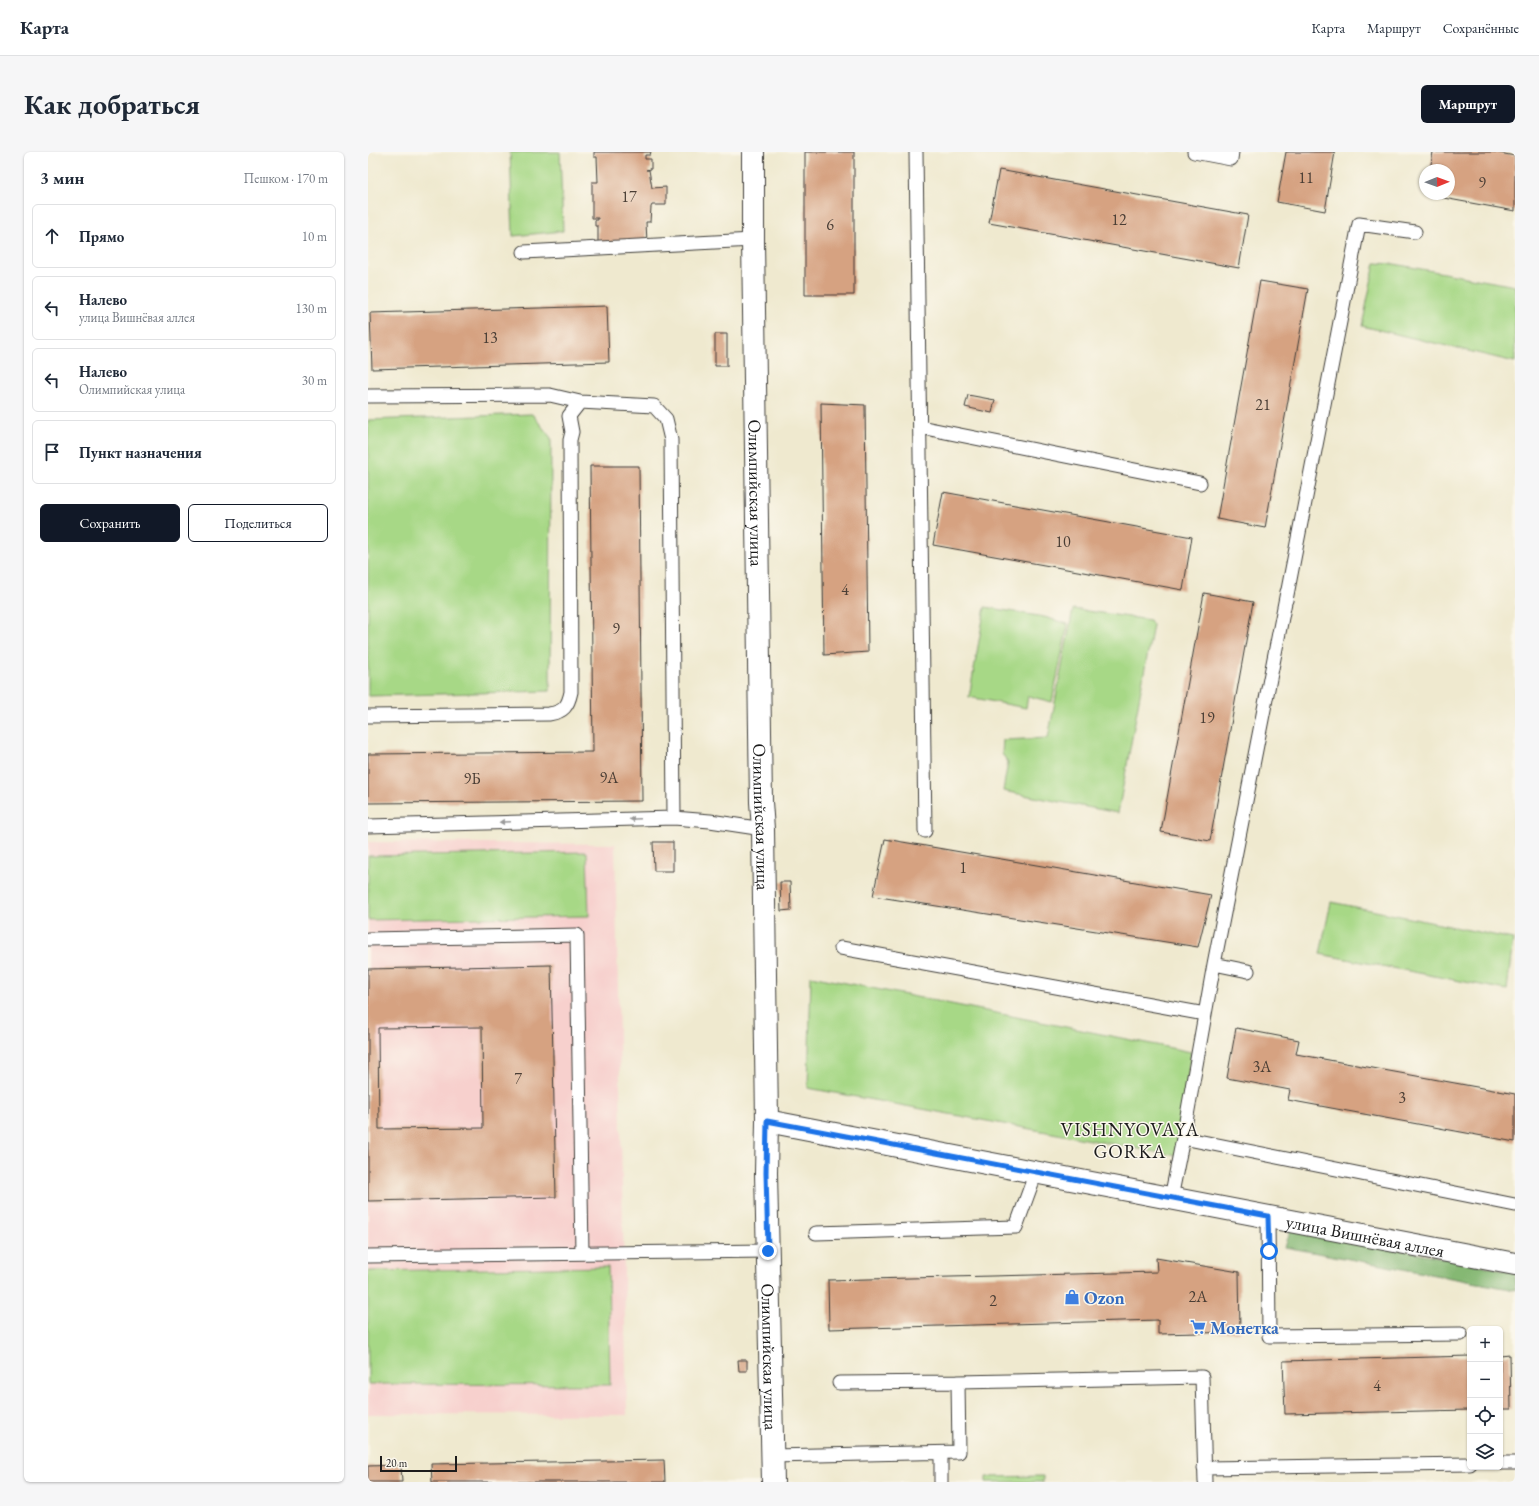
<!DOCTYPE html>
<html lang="ru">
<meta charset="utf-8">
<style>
body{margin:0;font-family:"EB Garamond",serif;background:#f6f6f7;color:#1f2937}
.controls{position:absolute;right:12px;bottom:12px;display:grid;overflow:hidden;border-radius:6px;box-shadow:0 1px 3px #0004}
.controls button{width:36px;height:36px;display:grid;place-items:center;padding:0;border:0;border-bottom:1px solid #e0e1e3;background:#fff;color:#1f2937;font:20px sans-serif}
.compass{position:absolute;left:1051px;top:12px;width:36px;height:36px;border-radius:50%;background:#fff;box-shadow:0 1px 3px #0004;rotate:89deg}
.scale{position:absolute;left:12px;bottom:10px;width:77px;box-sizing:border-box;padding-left:4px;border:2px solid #1c1c1c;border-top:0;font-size:11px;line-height:14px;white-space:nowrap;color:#1c1c1c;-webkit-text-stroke:3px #fbf7ec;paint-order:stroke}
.stop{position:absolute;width:12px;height:12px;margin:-9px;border:3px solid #1a73e8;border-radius:50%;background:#fff}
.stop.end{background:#1a73e8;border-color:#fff;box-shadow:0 1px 4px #0008}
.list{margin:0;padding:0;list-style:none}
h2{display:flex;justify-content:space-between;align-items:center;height:52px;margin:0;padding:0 16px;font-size:17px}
h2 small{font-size:13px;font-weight:400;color:#747a83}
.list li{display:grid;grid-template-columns:26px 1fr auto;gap:12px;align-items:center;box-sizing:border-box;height:64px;margin:0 8px 8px;padding:0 8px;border:1px solid #e0e1e3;border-radius:6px}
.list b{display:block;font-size:15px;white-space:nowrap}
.list p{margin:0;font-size:13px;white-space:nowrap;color:#747a83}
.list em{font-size:13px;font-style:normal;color:#747a83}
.actions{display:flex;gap:8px;padding:12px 16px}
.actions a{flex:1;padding:9px 0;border:1px solid #111827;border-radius:6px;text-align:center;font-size:14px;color:#111827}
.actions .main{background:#111827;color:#fff}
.icon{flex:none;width:22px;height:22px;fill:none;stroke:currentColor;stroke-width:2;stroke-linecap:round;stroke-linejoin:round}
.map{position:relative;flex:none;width:1147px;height:1330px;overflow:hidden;border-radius:6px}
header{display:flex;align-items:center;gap:24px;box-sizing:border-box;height:56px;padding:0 20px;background:#fff;border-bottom:1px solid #e0e1e3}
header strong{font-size:19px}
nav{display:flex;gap:22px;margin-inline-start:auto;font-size:14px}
.intro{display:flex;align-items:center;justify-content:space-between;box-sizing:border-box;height:96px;padding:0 24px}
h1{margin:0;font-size:28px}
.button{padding:10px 18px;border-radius:6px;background:#111827;color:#fff;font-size:14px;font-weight:700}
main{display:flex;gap:24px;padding:0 24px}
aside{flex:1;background:#fff;border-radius:6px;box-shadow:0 1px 3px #0004}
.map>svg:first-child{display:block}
.built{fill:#f7d0cd}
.green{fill:#a7d886;stroke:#627a51}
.forest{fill:#85b873;stroke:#506a48}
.building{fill:#d6a281;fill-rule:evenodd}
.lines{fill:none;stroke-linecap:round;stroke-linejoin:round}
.service-casing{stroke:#3c3b37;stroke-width:15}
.minor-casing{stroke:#3c3b37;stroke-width:24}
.service{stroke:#fff;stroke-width:13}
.minor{stroke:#fff;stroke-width:22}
.oneway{fill:#999}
.route{stroke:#1a73e8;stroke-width:5}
.labels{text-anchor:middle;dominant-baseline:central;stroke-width:3;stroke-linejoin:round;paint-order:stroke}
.number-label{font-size:16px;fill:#4a3e35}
.street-label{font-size:18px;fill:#1c1c1c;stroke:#fbf7ec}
.shop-label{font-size:18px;font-weight:bold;fill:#366cbe;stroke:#fbf7ec;text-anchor:start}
.neighbourhood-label{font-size:19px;letter-spacing:1px;fill:#1c1c1c;stroke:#fbf7ec}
</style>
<header>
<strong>Карта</strong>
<nav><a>Карта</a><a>Маршрут</a><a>Сохранённые</a></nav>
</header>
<div class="intro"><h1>Как добраться</h1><a class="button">Маршрут</a></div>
<main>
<aside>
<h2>3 мин<small>Пешком · 170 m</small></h2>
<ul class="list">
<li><svg class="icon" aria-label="ahead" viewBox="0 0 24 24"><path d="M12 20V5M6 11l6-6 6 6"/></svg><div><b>Прямо</b></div><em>10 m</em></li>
<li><svg class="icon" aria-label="left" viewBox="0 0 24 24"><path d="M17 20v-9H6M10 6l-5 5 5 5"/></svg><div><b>Налево</b><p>улица Вишнёвая аллея</p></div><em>130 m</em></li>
<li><svg class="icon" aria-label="left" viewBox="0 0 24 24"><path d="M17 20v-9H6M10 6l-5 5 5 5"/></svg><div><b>Налево</b><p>Олимпийская улица</p></div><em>30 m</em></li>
<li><svg class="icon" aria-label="arrive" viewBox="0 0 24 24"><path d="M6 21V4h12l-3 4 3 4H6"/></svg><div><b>Пункт назначения</b></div></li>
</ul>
<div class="actions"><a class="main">Сохранить</a><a>Поделиться</a></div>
</aside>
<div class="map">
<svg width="1147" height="1330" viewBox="0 0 1147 1330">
<rect width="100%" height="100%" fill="#fbf7ec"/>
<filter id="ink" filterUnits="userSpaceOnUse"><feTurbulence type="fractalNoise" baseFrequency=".025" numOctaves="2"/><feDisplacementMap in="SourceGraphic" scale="8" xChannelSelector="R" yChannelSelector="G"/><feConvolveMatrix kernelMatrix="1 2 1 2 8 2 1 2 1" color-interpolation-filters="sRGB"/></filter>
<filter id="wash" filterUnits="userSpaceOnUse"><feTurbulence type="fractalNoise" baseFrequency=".012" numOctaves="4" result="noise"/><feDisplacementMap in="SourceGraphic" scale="16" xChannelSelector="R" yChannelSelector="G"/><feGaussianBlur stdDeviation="0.9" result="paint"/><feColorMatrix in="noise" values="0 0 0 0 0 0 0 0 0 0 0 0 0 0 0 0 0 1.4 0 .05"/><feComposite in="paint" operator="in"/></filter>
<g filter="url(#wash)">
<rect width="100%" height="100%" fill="#efe9cf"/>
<path class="built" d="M0,690L247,692L259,1263L0,1262Z"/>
<path class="green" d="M142,0H192L195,79L145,84Z
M1007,111L1026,112L1147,134V210L994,174Z
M164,262L183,286L182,539L0,544V268Z
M617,455L676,465L700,472L684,550L660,544L658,556L601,545Z
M705,457L782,468L785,473L750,661L635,639L640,610L634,602L635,588L680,586Z
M219,700L221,764L0,768V704Z
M963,750L1145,787L1139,838L952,802Z
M443,824L823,900L809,1004L440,936Z
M240,1115L242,1233L0,1232V1119Z
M675,1324V1330H618V1325Z"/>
<path class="forest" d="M923,1076L1147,1120V1138L917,1095Z"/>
<g id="blocks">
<path class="building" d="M226,0H283L282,3H277V7H283V17L278,18H281L284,36L298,35V53H284L283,55L282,70H278L279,91L230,92V74H227V68H230V66H224V30H230L229,5H226Z
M437,0H486V143H437Z
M918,0H967L957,59L909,50Z
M1065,0H1126L1147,4V59L1059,43L1081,42V18H1062Z
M631,18L880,63L871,116L621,71Z
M892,129L940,137L897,376L849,367Z
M239,154L241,210L4,217L2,161Z
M347,182H359V214H347Z
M600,243L627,248L624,261L597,255Z
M453,251L497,253L500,500L456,503Z
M222,314H271L274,649L0,651V602L225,600Z
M575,340L824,385L815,438L565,393Z
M836,441L885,450L842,689L793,680Z
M517,687L843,743L830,795L505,744Z
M285,690H305V719H286Z
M412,730H422L423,758L413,759Z
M183,813L188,1045L0,1049V817ZM114,875L115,976L11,977L10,876Z
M868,876L931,888L928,902L1147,942V990L920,948L922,938L859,926Z
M788,1106L871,1120L872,1180L790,1182V1168L461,1177L460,1128L789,1120Z
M1142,1203L1143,1257H1132V1204Z
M1102,1204V1258L917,1262L915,1209Z
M370,1208H379V1219H371Z
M296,1308L297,1330H64L63,1312Z
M33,1313L34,1330H0V1314Z"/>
</g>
</g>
<g filter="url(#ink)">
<use href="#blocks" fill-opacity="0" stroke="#3c3b37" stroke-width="1"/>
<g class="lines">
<defs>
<path id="service" d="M548,0L557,679
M826,0L863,7L864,0
M156,100L385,88
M0,244L182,243L212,250
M552,275L832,331
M919,440L846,812L815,986L1147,1053
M918,448L991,72L1047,80
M0,564L181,562C196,560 200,554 203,540L202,288L204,280L201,264L212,250L286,254L298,267L303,288L306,666
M0,674L306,666L342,669L395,677
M0,787L209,783L214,1101
M473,796L837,862
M846,812L880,819
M803,1046L815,986
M900,1064L901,1184L1093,1182
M448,1081L648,1075L668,1020
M0,1104L400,1099
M471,1231L590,1230
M573,1301V1330
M404,1304L591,1300L590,1230L834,1225L837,1330
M1132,1311H1147
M836,1316L1102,1312"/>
<g id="minor">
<path id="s1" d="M385,0V88L393,650L395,677L399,969L398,1021L405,1330"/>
<path id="s2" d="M399,969L1147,1112"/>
</g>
</defs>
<use href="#service" class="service-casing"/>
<use href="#minor" class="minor-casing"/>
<use href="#service" class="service"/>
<use href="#minor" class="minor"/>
</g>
<defs><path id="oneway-solid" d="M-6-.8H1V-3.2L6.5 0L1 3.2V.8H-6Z"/></defs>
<g class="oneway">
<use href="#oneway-solid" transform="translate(267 667) rotate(178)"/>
<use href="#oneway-solid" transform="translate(137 670) rotate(178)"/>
</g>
</g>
<g class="lines" filter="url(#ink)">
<path class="route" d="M400,1099L398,1021L399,969L900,1064L901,1099"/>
</g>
<defs>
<symbol id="shop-bare" viewBox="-9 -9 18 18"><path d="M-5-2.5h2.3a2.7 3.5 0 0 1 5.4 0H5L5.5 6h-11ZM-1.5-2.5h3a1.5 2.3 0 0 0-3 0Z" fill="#3f7fe0" stroke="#fbf7ec" stroke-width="2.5" paint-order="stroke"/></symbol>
<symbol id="supermarket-bare" viewBox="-9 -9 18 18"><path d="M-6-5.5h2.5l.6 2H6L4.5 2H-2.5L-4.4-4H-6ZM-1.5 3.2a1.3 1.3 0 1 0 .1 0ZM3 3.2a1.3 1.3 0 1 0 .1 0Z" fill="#3f7fe0" stroke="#fbf7ec" stroke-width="2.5" paint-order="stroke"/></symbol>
</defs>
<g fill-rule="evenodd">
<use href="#shop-bare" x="693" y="1134" width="22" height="22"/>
<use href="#supermarket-bare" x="819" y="1164" width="22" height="22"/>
</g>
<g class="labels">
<g class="number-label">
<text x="938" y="25">11</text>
<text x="1114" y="30">9</text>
<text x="261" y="44">17</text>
<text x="751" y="67">12</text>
<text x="462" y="72">6</text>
<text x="122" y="185">13</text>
<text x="895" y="252">21</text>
<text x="695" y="389">10</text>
<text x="477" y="437">4</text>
<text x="248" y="476">9</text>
<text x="839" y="565">19</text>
<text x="241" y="625">9А</text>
<text x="104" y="626">9Б</text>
<text x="595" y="715">1</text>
<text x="894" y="914">3А</text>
<text x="150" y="926">7</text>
<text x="1034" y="945">3</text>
<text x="830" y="1144">2А</text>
<text x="625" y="1148">2</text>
<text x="1009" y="1233">4</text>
</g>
<g class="street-label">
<text stroke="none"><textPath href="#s1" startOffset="341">Олимпийская улица</textPath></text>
<text stroke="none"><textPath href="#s1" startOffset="665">Олимпийская улица</textPath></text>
<text stroke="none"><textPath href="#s2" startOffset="609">улица Вишнёвая аллея</textPath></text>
<text stroke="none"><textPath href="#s1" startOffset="1205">Олимпийская улица</textPath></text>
</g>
<g class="shop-label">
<text x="716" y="1145">Ozon</text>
<text x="842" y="1175">Монетка</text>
</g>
<g class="neighbourhood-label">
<text x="762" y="977">VISHNYOVAYA<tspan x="762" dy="22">GORKA</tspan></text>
</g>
</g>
</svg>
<div class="controls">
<button>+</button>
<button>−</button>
<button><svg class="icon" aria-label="locate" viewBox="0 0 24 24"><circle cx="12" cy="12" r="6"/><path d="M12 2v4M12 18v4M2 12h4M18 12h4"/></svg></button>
<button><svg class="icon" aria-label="layers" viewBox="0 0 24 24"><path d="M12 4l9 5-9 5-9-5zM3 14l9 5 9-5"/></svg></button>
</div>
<svg class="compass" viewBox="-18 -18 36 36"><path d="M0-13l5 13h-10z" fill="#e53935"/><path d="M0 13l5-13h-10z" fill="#747a83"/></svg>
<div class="scale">20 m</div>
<div class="stop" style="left:901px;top:1099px"></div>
<div class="stop end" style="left:400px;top:1099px"></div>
</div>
</main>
